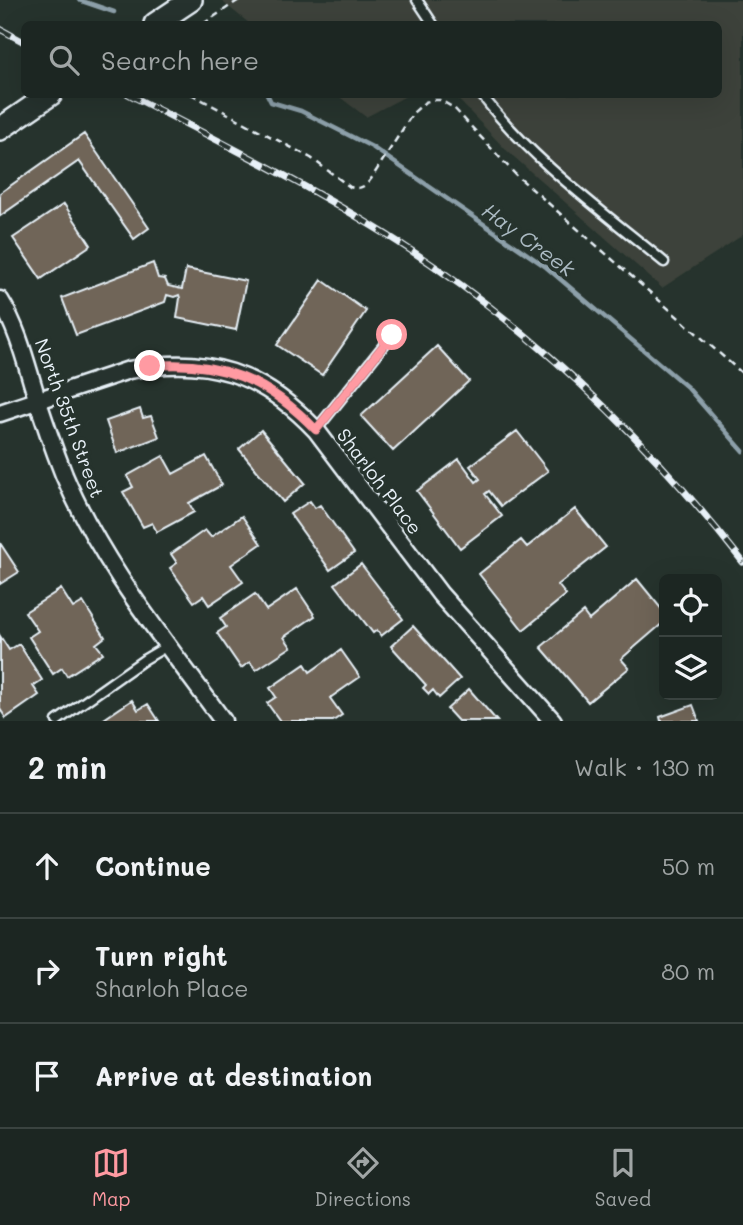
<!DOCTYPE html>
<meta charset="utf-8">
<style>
body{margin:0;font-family:Mali,sans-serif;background:#29322f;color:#f1f3f6}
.controls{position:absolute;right:21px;bottom:21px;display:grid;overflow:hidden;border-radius:10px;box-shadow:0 7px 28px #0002}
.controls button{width:63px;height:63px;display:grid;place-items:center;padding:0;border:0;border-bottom:2px solid #3a4340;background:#1c2622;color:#f1f3f6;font:35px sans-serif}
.stop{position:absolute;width:21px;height:21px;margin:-16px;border:5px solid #ff9aa2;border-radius:50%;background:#fff}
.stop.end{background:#ff9aa2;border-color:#fff;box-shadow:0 2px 7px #0008}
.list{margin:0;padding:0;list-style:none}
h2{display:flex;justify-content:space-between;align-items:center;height:91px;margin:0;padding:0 28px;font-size:30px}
h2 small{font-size:23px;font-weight:400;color:#a0a5a5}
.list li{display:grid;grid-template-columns:46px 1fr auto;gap:21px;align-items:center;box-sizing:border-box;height:105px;padding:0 28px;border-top:2px solid #3a4340}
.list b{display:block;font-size:26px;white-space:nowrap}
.list p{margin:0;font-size:23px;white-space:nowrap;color:#a0a5a5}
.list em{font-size:23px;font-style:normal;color:#a0a5a5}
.icon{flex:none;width:38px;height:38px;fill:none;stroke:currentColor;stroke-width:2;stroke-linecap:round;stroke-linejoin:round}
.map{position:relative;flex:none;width:743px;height:721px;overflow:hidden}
.search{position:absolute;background:#1c2622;box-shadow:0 7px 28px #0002;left:21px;right:21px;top:21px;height:77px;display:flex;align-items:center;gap:18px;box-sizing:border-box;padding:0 24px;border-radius:10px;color:#a0a5a5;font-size:26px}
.sheet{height:406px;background:#1c2622}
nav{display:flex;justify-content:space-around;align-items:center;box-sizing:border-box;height:98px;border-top:2px solid #3a4340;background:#1c2622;font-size:19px;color:#a0a5a5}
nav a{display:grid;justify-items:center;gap:4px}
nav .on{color:#ff9aa2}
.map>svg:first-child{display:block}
.built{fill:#3c423a}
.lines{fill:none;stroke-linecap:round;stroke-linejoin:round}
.stream{stroke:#8da0aa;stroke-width:4.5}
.building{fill:#6f6558;stroke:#e8f1f8;stroke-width:2}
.lane-casing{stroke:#e8f1f8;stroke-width:13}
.street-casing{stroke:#e8f1f8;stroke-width:21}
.secondary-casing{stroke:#e8f1f8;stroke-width:26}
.path{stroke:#e8f1f8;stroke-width:2.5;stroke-dasharray:7 5;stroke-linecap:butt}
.lane{stroke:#26332d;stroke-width:8}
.street{stroke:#26332d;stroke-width:16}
.secondary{stroke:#26332d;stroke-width:21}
.rail-casing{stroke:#e8f1f8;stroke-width:7}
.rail{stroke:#26332d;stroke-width:4.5;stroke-dasharray:13;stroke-linecap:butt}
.route{stroke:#ff9aa2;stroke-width:9}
.labels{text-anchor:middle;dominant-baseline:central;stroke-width:7;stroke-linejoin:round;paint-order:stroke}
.street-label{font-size:19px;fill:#e8f1f8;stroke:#26332d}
.water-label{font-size:21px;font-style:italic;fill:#acbbc4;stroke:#26332d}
</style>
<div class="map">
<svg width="743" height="721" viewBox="0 0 743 721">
<rect width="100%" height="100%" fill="#26332d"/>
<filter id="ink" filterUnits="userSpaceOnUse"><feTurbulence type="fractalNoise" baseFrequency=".0143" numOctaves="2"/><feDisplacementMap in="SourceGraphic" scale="14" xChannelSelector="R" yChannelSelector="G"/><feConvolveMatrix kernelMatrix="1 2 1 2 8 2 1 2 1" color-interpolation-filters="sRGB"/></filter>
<g filter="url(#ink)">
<path class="built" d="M220,0H743V235L662,288L505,149L454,95L718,94V24H250Z
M337,95H408L366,117Z"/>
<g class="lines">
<path class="stream" d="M79,0L114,12
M267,94L271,102L301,111L372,147L546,267L687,387L743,451"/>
</g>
<path class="building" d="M84,134L149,228L134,239L79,161L0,216V193Z
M64,204L91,245L41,279L13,238Z
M153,263L158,278L165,279L168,286L182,289L186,269L246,281L236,330L177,318L180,298L179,295L174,297L167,295L165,302L76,335L62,298Z
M322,280L366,311L322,375L277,345Z
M437,346L469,381L393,451L361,416Z
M140,409L143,418L151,416L159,437L117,453L106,421Z
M261,430L305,483L283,502L239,449Z
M517,431L548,471L501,506L489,491L485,494L502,516L460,548L417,491L459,459L476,482L480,479L470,466Z
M163,456L173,474L206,456L222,485L189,503L194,512L157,532L152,523L143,527L123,492L133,487L127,476Z
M310,501L315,508L320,505L354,553L330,570L290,514Z
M575,509L606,547L558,585L566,595L523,630L479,574L521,540L527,547Z
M242,516L261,544L231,565L243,582L209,605L203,596L194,602L170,568L177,563L171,554L205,530L211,537Z
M0,543L19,572L0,584Z
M361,564L403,619L381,636L377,630L373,633L335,584Z
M637,579L664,612V622L621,659L629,668L588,702L541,647L583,612L589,620Z
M61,589L73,608L83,602L105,637L96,644L103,653L67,676L62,668L53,674L29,637L38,631L25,612Z
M297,589L315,616L284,637L291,647L256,670L250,662L241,668L217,633L226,627L220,618L255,594L266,610Z
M413,626L460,679L439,698L433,690L429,694L423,688L426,685L391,646Z
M0,636L9,650L19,644L42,680L33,686L39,695L6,718L0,709Z
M341,650L360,677L330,698L342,715L333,721H280L267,703L276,697L270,688L305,664L310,672Z
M469,689L497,721H458L447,709Z
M132,700L138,710L148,704L159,721H101Z
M693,705L699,721H661L660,717Z"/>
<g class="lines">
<defs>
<path id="lane" d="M417,0L433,24
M481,94C531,160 601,210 664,262
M316,430L392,335
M57,721L145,659L167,646"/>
<path id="street" d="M0,300C17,327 25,359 34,389C43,418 53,447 64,475C102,565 166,642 223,721
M0,413L129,370C207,354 262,373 316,430L440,594L553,721"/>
<path id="secondary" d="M155,24L191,0
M0,129L51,94"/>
</defs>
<use href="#lane" class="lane-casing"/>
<use href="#street" class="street-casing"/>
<use href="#secondary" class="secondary-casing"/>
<path class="path" d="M203,24L239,0
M191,94L311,158L350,187C359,190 365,187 371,179L413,113L425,102L433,100H440L454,108L515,174L743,374"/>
<use href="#lane" class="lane"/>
<use href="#street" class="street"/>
<use href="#secondary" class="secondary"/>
<defs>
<path id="rail" d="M0,29L24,42
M128,94C219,141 312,187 398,242C531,327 646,438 743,562"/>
</defs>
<use href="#rail" class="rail-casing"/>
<use href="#rail" class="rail"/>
</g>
</g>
<g class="lines" filter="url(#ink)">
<path class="route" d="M150,366C219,359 268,380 316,430L392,335"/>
</g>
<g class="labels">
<g class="street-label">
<text transform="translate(70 418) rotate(70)">North 35th Street</text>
<text transform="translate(380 481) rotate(53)">Sharloh Place</text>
</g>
<g class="water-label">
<text transform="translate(529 239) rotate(36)">Hay Creek</text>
</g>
</g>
</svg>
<div class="controls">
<button><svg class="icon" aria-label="locate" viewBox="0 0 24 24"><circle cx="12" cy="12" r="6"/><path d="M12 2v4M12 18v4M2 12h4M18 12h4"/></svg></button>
<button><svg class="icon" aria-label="layers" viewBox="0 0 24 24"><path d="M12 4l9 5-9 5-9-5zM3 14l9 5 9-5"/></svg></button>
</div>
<div class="stop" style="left:392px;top:335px"></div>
<div class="stop end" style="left:150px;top:366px"></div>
<div class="search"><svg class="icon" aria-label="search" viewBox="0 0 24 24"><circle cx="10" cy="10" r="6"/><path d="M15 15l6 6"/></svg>Search here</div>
</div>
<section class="sheet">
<h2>2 min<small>Walk · 130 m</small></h2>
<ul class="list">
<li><svg class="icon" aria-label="ahead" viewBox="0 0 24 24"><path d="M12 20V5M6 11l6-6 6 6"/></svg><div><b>Continue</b></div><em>50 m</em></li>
<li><svg class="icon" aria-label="right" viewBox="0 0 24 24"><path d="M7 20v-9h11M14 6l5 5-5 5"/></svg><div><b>Turn right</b><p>Sharloh Place</p></div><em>80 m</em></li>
<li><svg class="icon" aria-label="arrive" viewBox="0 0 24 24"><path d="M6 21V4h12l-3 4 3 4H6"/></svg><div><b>Arrive at destination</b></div></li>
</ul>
</section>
<nav>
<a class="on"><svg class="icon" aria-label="map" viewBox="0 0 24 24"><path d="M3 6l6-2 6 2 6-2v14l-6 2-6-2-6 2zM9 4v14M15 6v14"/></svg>Map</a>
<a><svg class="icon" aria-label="directions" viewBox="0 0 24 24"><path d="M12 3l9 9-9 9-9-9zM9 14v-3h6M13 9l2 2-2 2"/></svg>Directions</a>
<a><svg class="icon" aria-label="saved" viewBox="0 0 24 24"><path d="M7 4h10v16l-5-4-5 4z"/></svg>Saved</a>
</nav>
